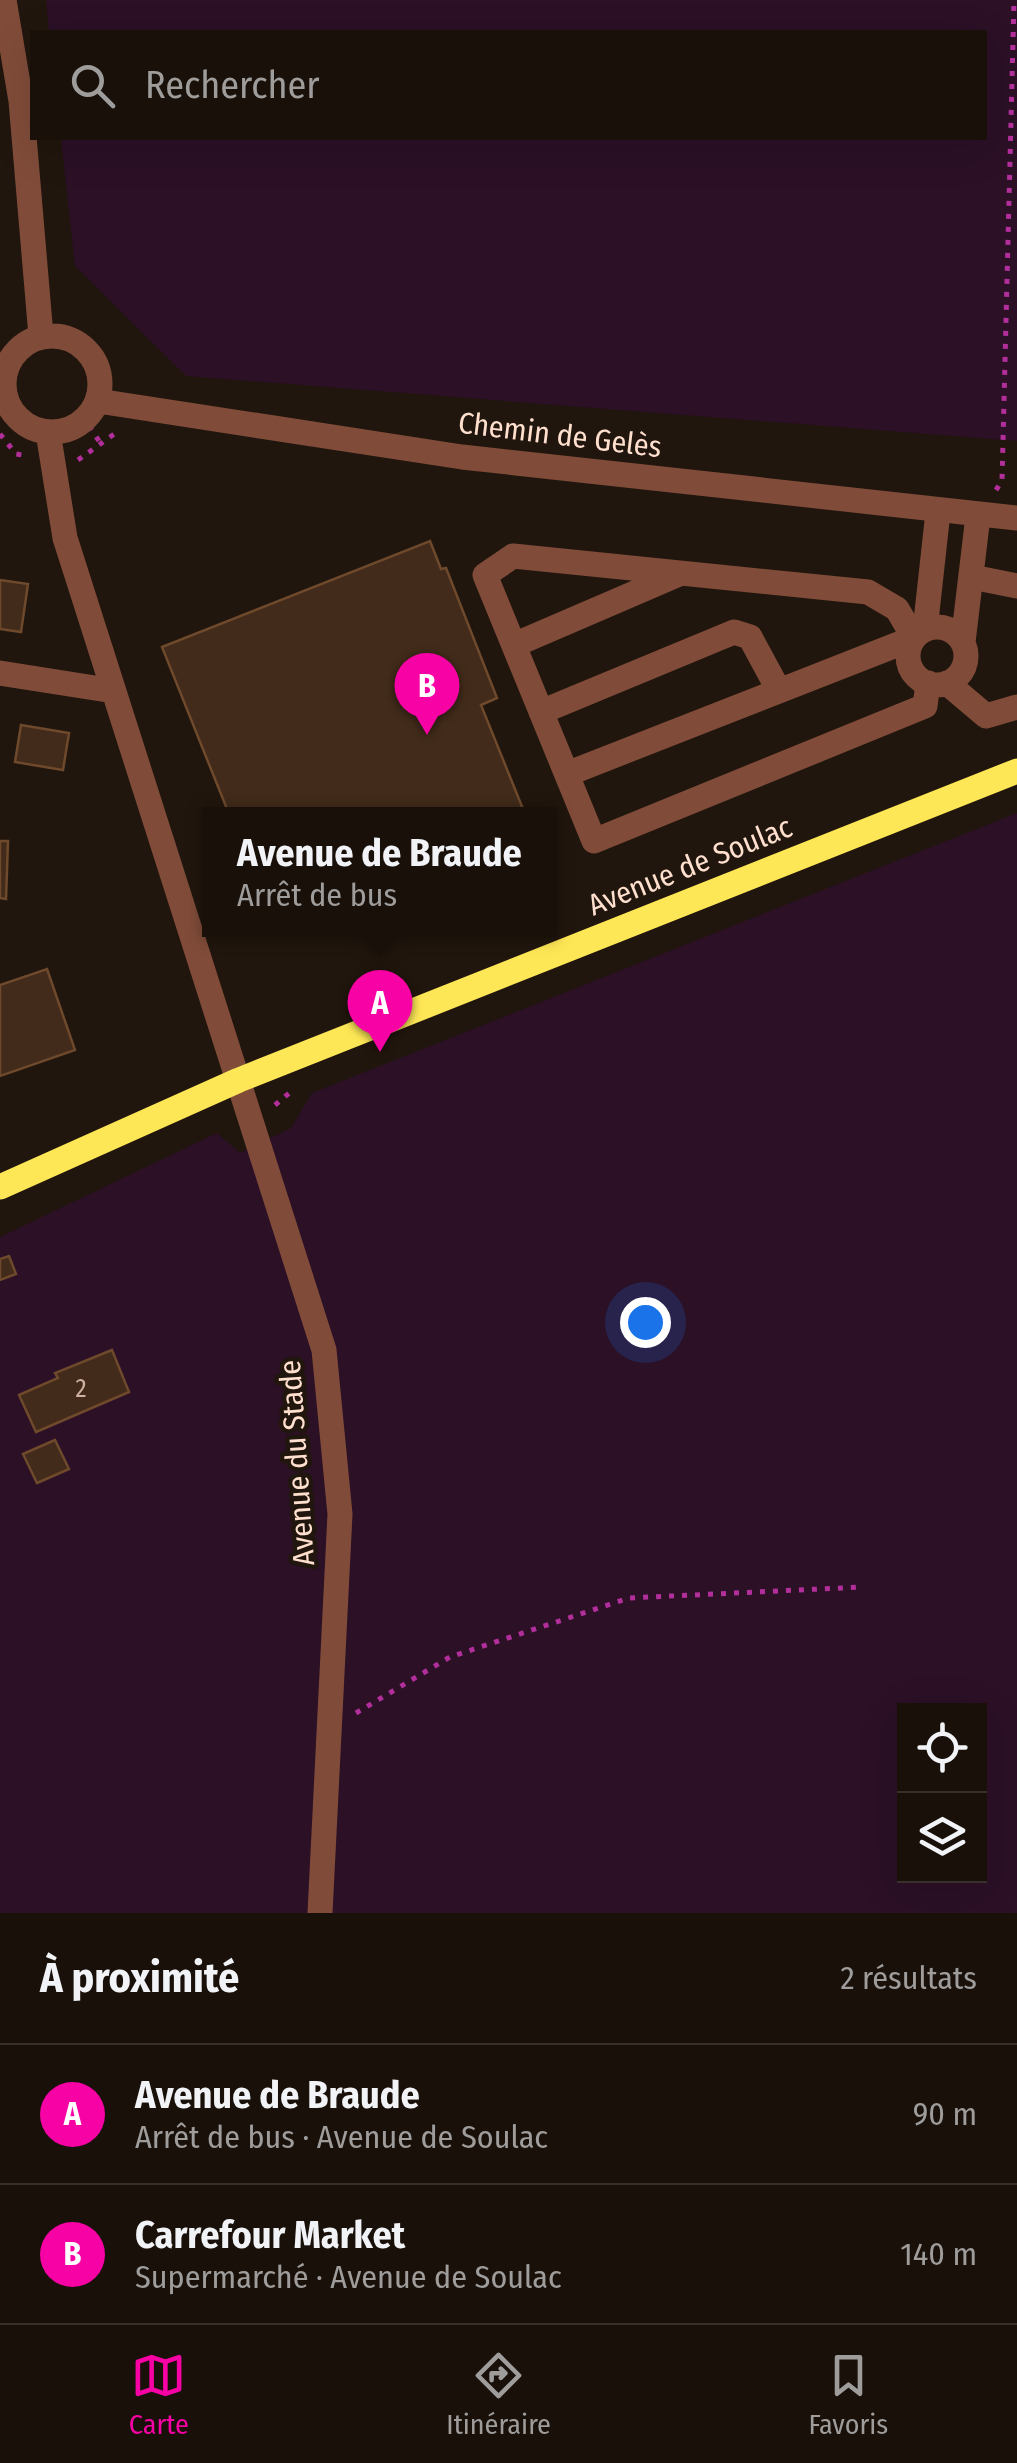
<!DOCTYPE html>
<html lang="fr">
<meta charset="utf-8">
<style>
body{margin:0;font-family:"Fira Sans Condensed",sans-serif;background:#221913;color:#f1f3f6}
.controls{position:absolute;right:30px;bottom:30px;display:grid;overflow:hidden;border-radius:0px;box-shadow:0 10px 40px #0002}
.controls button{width:90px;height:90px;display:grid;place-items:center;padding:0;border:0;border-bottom:2px solid #37302b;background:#19100a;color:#f1f3f6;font:50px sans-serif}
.you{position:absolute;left:645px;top:1322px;width:35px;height:35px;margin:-25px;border:8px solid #fff;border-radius:50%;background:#1a73e8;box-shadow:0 0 0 15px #1a73e833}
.badge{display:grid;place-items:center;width:65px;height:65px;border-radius:50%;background:#f702a4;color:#fff;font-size:32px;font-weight:700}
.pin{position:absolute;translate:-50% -82px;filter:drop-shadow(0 2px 5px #0008)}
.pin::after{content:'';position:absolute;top:52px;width:35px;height:30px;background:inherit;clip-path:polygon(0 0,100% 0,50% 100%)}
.popup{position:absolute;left:202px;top:807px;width:355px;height:130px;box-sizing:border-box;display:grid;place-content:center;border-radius:0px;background:#19100a;filter:drop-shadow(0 2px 8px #0005);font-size:32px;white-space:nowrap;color:#9f9d9c}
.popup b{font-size:38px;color:#f1f3f6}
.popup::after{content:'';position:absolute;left:50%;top:100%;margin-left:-20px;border:20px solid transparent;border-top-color:#19100a}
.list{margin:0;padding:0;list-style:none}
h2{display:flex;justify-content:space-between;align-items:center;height:130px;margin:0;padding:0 40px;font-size:42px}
h2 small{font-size:32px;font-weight:400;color:#9f9d9c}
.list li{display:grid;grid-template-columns:65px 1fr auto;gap:30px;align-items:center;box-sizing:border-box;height:140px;padding:0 40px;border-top:2px solid #37302b}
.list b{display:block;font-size:38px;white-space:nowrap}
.list p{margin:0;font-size:32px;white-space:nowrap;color:#9f9d9c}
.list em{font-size:32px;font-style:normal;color:#9f9d9c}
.icon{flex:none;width:55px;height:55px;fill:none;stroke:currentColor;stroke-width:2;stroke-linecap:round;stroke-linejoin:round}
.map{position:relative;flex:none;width:1017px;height:1913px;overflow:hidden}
.search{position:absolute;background:#19100a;box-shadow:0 10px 40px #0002;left:30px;right:30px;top:30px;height:110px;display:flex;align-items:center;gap:25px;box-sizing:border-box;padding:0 35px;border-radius:0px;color:#9f9d9c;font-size:38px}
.sheet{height:410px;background:#19100a}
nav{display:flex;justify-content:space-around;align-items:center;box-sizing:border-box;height:140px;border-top:2px solid #37302b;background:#19100a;font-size:28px;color:#9f9d9c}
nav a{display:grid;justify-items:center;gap:5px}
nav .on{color:#f702a4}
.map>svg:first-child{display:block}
.green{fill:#2b1026;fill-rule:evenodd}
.building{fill:#422b1a;stroke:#6e492c;stroke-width:2.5}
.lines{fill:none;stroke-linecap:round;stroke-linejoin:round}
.path{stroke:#b22f9b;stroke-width:5;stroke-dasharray:5 8;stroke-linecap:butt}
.minor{stroke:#804c39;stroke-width:25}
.major{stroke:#fee756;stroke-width:25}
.labels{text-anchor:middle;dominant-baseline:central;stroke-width:9;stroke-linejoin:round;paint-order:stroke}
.number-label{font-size:25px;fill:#d0b2a1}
.street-label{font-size:30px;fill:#ffdfce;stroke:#21160d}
</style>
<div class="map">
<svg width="1017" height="1913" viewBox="0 0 1017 1913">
<rect width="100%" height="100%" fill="#21160d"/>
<path class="green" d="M46,0H1017V441L186,376L75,266L61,138H984V32H49Z
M1017,813V1913H0V1237L217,1133L240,1153L291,1128L312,1093ZM904,1710H980V1876H904Z"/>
<path class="building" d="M430,541L441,569L446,568L497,698L481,705L525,814H489L487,811L477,814H229L162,647Z
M0,580L28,584L21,632L0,629Z
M21,725L69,733L63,770L15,762Z
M0,841H8L6,899L0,898Z
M47,969L75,1050L0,1076V985Z
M9,1256L16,1274L0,1280V1259Z
M112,1350L129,1392L36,1432L19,1395L58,1378L55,1373Z
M55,1440L69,1469L37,1483L23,1454Z"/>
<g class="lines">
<path class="path" d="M89,426L101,444
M0,434L16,454L28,456
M78,460L117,432
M996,490L1002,481L1014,0
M275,1105L293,1090
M356,1713L450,1657L629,1598L862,1587"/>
<path class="minor" d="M4,0L21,101L41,336
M4 384a48 48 0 1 1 96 0a48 48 0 1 1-96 0Z
M98,401L462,457L1017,518
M48,432L65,538L324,1350L340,1514L320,1913
M972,577L1017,586
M908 656a29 29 0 1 1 58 0a29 29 0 1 1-58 0Z
M930,628L926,621L938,512
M963,642L978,516
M514,645L679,574
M0,673L114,691
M947,683L986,716L1017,707
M541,712L734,632L750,637L778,689
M567,774L914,638L897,609L868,592L513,556L485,575L594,841L925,706L928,683"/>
<path class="major" d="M0,1187L239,1080L1017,771"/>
</g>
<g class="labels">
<g class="number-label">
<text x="81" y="1389">2</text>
</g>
<g class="street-label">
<text transform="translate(560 435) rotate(7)">Chemin de Gelès</text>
<text transform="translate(690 866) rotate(-22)">Avenue de Soulac</text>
<text transform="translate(297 1463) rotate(-94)">Avenue du Stade</text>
</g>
</g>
</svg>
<div class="controls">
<button><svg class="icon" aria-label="locate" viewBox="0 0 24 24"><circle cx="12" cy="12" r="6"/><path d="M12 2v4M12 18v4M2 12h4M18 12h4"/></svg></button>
<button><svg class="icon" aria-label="layers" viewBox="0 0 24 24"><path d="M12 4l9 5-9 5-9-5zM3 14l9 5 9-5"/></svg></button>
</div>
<div class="you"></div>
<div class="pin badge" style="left:380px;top:1052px">A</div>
<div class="popup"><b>Avenue de Braude</b>Arrêt de bus</div>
<div class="pin badge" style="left:427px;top:735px">B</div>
<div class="search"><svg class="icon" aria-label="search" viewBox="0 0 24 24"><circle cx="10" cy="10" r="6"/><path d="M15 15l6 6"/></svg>Rechercher</div>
</div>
<section class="sheet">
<h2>À proximité<small>2 résultats</small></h2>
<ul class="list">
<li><span class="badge">A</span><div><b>Avenue de Braude</b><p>Arrêt de bus · Avenue de Soulac</p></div><em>90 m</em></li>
<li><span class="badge">B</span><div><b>Carrefour Market</b><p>Supermarché · Avenue de Soulac</p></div><em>140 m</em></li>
</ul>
</section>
<nav>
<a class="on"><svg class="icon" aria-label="map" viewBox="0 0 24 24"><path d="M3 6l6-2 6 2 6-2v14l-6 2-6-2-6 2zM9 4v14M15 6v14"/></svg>Carte</a>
<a><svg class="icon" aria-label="directions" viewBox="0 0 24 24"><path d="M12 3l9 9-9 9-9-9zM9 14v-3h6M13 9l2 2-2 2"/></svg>Itinéraire</a>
<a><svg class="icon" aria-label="saved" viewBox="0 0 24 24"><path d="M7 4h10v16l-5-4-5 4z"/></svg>Favoris</a>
</nav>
